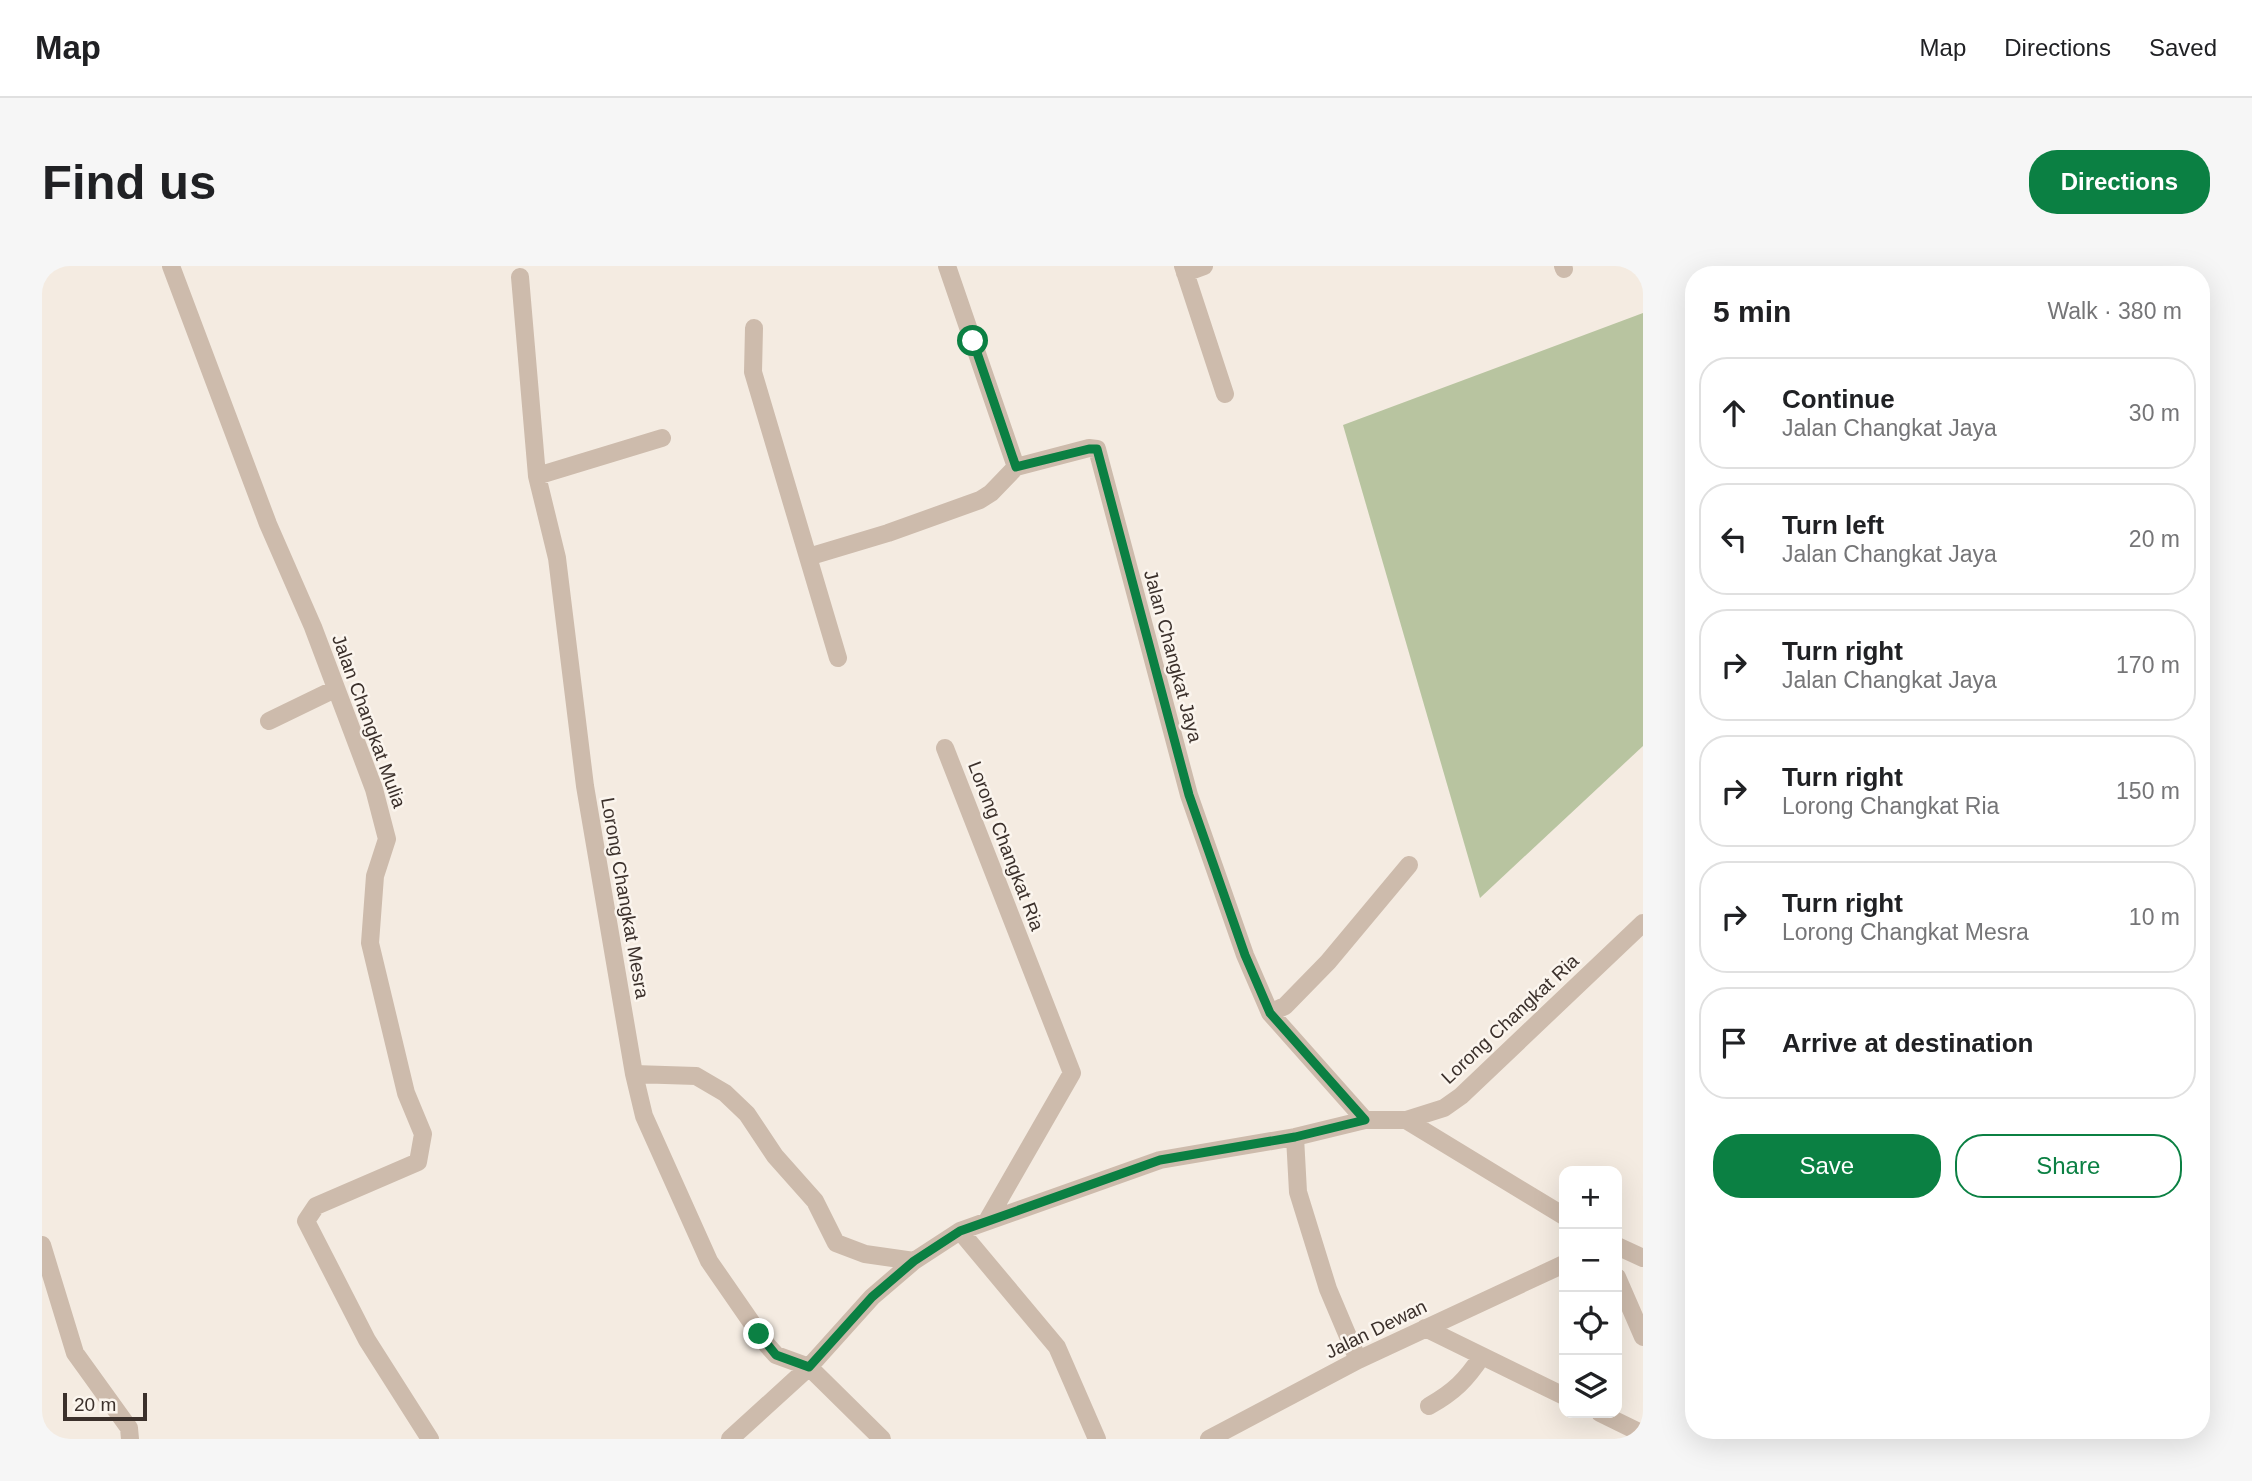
<!DOCTYPE html>
<meta charset="utf-8">
<style>
body{margin:0;font-family:Arial,sans-serif;background:#f6f6f6;color:#202124}
.controls{position:absolute;right:21px;bottom:21px;display:grid;overflow:hidden;border-radius:14px;box-shadow:0 7px 28px #0002}
.controls button{width:63px;height:63px;display:grid;place-items:center;padding:0;border:0;border-bottom:2px solid #e0e0e0;background:#fff;color:#202124;font:35px sans-serif}
.scale{position:absolute;left:21px;bottom:18px;width:84px;box-sizing:border-box;padding-left:7px;border:4px solid #3b302b;border-top:0;font-size:19px;line-height:24px;white-space:nowrap;color:#3b302b;-webkit-text-stroke:5px #fbf5ee;paint-order:stroke}
.stop{position:absolute;width:21px;height:21px;margin:-16px;border:5px solid #0b8043;border-radius:50%;background:#fff}
.stop.end{background:#0b8043;border-color:#fff;box-shadow:0 2px 7px #0008}
.list{margin:0;padding:0;list-style:none}
h2{display:flex;justify-content:space-between;align-items:center;height:91px;margin:0;padding:0 28px;font-size:30px}
h2 small{font-size:23px;font-weight:400;color:#757577}
.list li{display:grid;grid-template-columns:46px 1fr auto;gap:21px;align-items:center;box-sizing:border-box;height:112px;margin:0 14px 14px;padding:0 14px;border:2px solid #e0e0e0;border-radius:28px}
.list b{display:block;font-size:26px;white-space:nowrap}
.list p{margin:0;font-size:23px;white-space:nowrap;color:#757577}
.list em{font-size:23px;font-style:normal;color:#757577}
.actions{display:flex;gap:14px;padding:21px 28px}
.actions a{flex:1;padding:16px 0;border:2px solid #0b8043;border-radius:28px;text-align:center;font-size:24px;color:#0b8043}
.actions .main{background:#0b8043;color:#fff}
.icon{flex:none;width:38px;height:38px;fill:none;stroke:currentColor;stroke-width:2;stroke-linecap:round;stroke-linejoin:round}
.map{position:relative;flex:none;width:1601px;height:1173px;overflow:hidden;border-radius:28px}
header{display:flex;align-items:center;gap:42px;box-sizing:border-box;height:98px;padding:0 35px;background:#fff;border-bottom:2px solid #e0e0e0}
header strong{font-size:33px}
nav{display:flex;gap:38px;margin-inline-start:auto;font-size:24px}
.intro{display:flex;align-items:center;justify-content:space-between;box-sizing:border-box;height:168px;padding:0 42px}
h1{margin:0;font-size:49px}
.button{padding:18px 32px;border-radius:28px;background:#0b8043;color:#fff;font-size:24px;font-weight:700}
main{display:flex;gap:42px;padding:0 42px}
aside{flex:1;background:#fff;border-radius:28px;box-shadow:0 7px 28px #0002}
.map>svg:first-child{display:block}
.green{fill:#b8c4a0}
.lines{fill:none;stroke-linecap:round;stroke-linejoin:round}
.street{stroke:#cdbbac;stroke-width:18}
.route{stroke:#0b8043;stroke-width:9}
.labels{text-anchor:middle;dominant-baseline:central;stroke-width:5;stroke-linejoin:round;paint-order:stroke}
.street-label{font-size:19px;fill:#3b302b;stroke:#fbf5ee}
</style>
<header>
<strong>Map</strong>
<nav><a>Map</a><a>Directions</a><a>Saved</a></nav>
</header>
<div class="intro"><h1>Find us</h1><a class="button">Directions</a></div>
<main>
<div class="map">
<svg width="1601" height="1173" viewBox="0 0 1601 1173">
<rect width="100%" height="100%" fill="#f4ebe1"/>
<path class="green" d="M1601,47V480L1438,632L1301,159Z"/>
<g class="lines">
<path class="street" d="M129,0L226,258L271,361L332,523L345,573L333,610L328,677L364,827L381,868L376,896L274,940L264,955L325,1074L388,1173
M905,0L974,201
M1141,0L1183,128
M1521,0L1522,3
M1143,7L1162,0
M478,11L495,210L515,292L543,520L592,808L602,850L667,995L725,1079L734,1089L767,1101L840,1173
M712,62L711,106L796,392
M974,201L1047,182L1055,183L1147,529L1203,689L1228,747L1323,854
M495,210L620,172
M766,291L846,267L938,234L949,227L974,201
M227,455L293,423
M903,482L1030,807L945,955
M1228,747L1243,740L1286,696L1367,599
M592,808L654,810L683,827L705,848L733,890L773,935L794,977L823,988L872,995
M1364,854L1522,950
M1253,871L1256,926L1286,1023L1316,1094
M918,965L1015,1081L1055,1173
M0,979L33,1087L87,1162L88,1173
M1575,980L1601,992
M1575,1011L1601,1071
M1383,1062L1522,1130
M1387,1140C1412,1126 1424,1114 1440,1090
M1558,1147L1601,1168
M688,1173L767,1101L830,1031L872,995L918,965L1118,894L1253,871L1323,854H1364L1402,842L1419,830L1601,657
M1167,1173L1316,1094L1522,998"/>
</g>
<g class="lines">
<path class="route" d="M717,1068L734,1089L767,1101L830,1031L872,995L918,965L1118,894L1253,871L1323,854L1228,747L1203,689L1147,529L1055,183H1047L974,201L931,75"/>
</g>
<g class="labels">
<g class="street-label">
<text transform="translate(1131 390) rotate(75)">Jalan Changkat Jaya</text>
<text transform="translate(327 455) rotate(70)">Jalan Changkat Mulia</text>
<text transform="translate(964 580) rotate(69)">Lorong Changkat Ria</text>
<text transform="translate(583 632) rotate(80)">Lorong Changkat Mesra</text>
<text transform="translate(1468 753) rotate(-43)">Lorong Changkat Ria</text>
<text transform="translate(1334 1063) rotate(-26)">Jalan Dewan</text>
</g>
</g>
</svg>
<div class="controls">
<button>+</button>
<button>−</button>
<button><svg class="icon" aria-label="locate" viewBox="0 0 24 24"><circle cx="12" cy="12" r="6"/><path d="M12 2v4M12 18v4M2 12h4M18 12h4"/></svg></button>
<button><svg class="icon" aria-label="layers" viewBox="0 0 24 24"><path d="M12 4l9 5-9 5-9-5zM3 14l9 5 9-5"/></svg></button>
</div>
<div class="scale">20 m</div>
<div class="stop" style="left:931px;top:75px"></div>
<div class="stop end" style="left:717px;top:1068px"></div>
</div>
<aside>
<h2>5 min<small>Walk · 380 m</small></h2>
<ul class="list">
<li><svg class="icon" aria-label="ahead" viewBox="0 0 24 24"><path d="M12 20V5M6 11l6-6 6 6"/></svg><div><b>Continue</b><p>Jalan Changkat Jaya</p></div><em>30 m</em></li>
<li><svg class="icon" aria-label="left" viewBox="0 0 24 24"><path d="M17 20v-9H6M10 6l-5 5 5 5"/></svg><div><b>Turn left</b><p>Jalan Changkat Jaya</p></div><em>20 m</em></li>
<li><svg class="icon" aria-label="right" viewBox="0 0 24 24"><path d="M7 20v-9h11M14 6l5 5-5 5"/></svg><div><b>Turn right</b><p>Jalan Changkat Jaya</p></div><em>170 m</em></li>
<li><svg class="icon" aria-label="right" viewBox="0 0 24 24"><path d="M7 20v-9h11M14 6l5 5-5 5"/></svg><div><b>Turn right</b><p>Lorong Changkat Ria</p></div><em>150 m</em></li>
<li><svg class="icon" aria-label="right" viewBox="0 0 24 24"><path d="M7 20v-9h11M14 6l5 5-5 5"/></svg><div><b>Turn right</b><p>Lorong Changkat Mesra</p></div><em>10 m</em></li>
<li><svg class="icon" aria-label="arrive" viewBox="0 0 24 24"><path d="M6 21V4h12l-3 4 3 4H6"/></svg><div><b>Arrive at destination</b></div></li>
</ul>
<div class="actions"><a class="main">Save</a><a>Share</a></div>
</aside>
</main>
